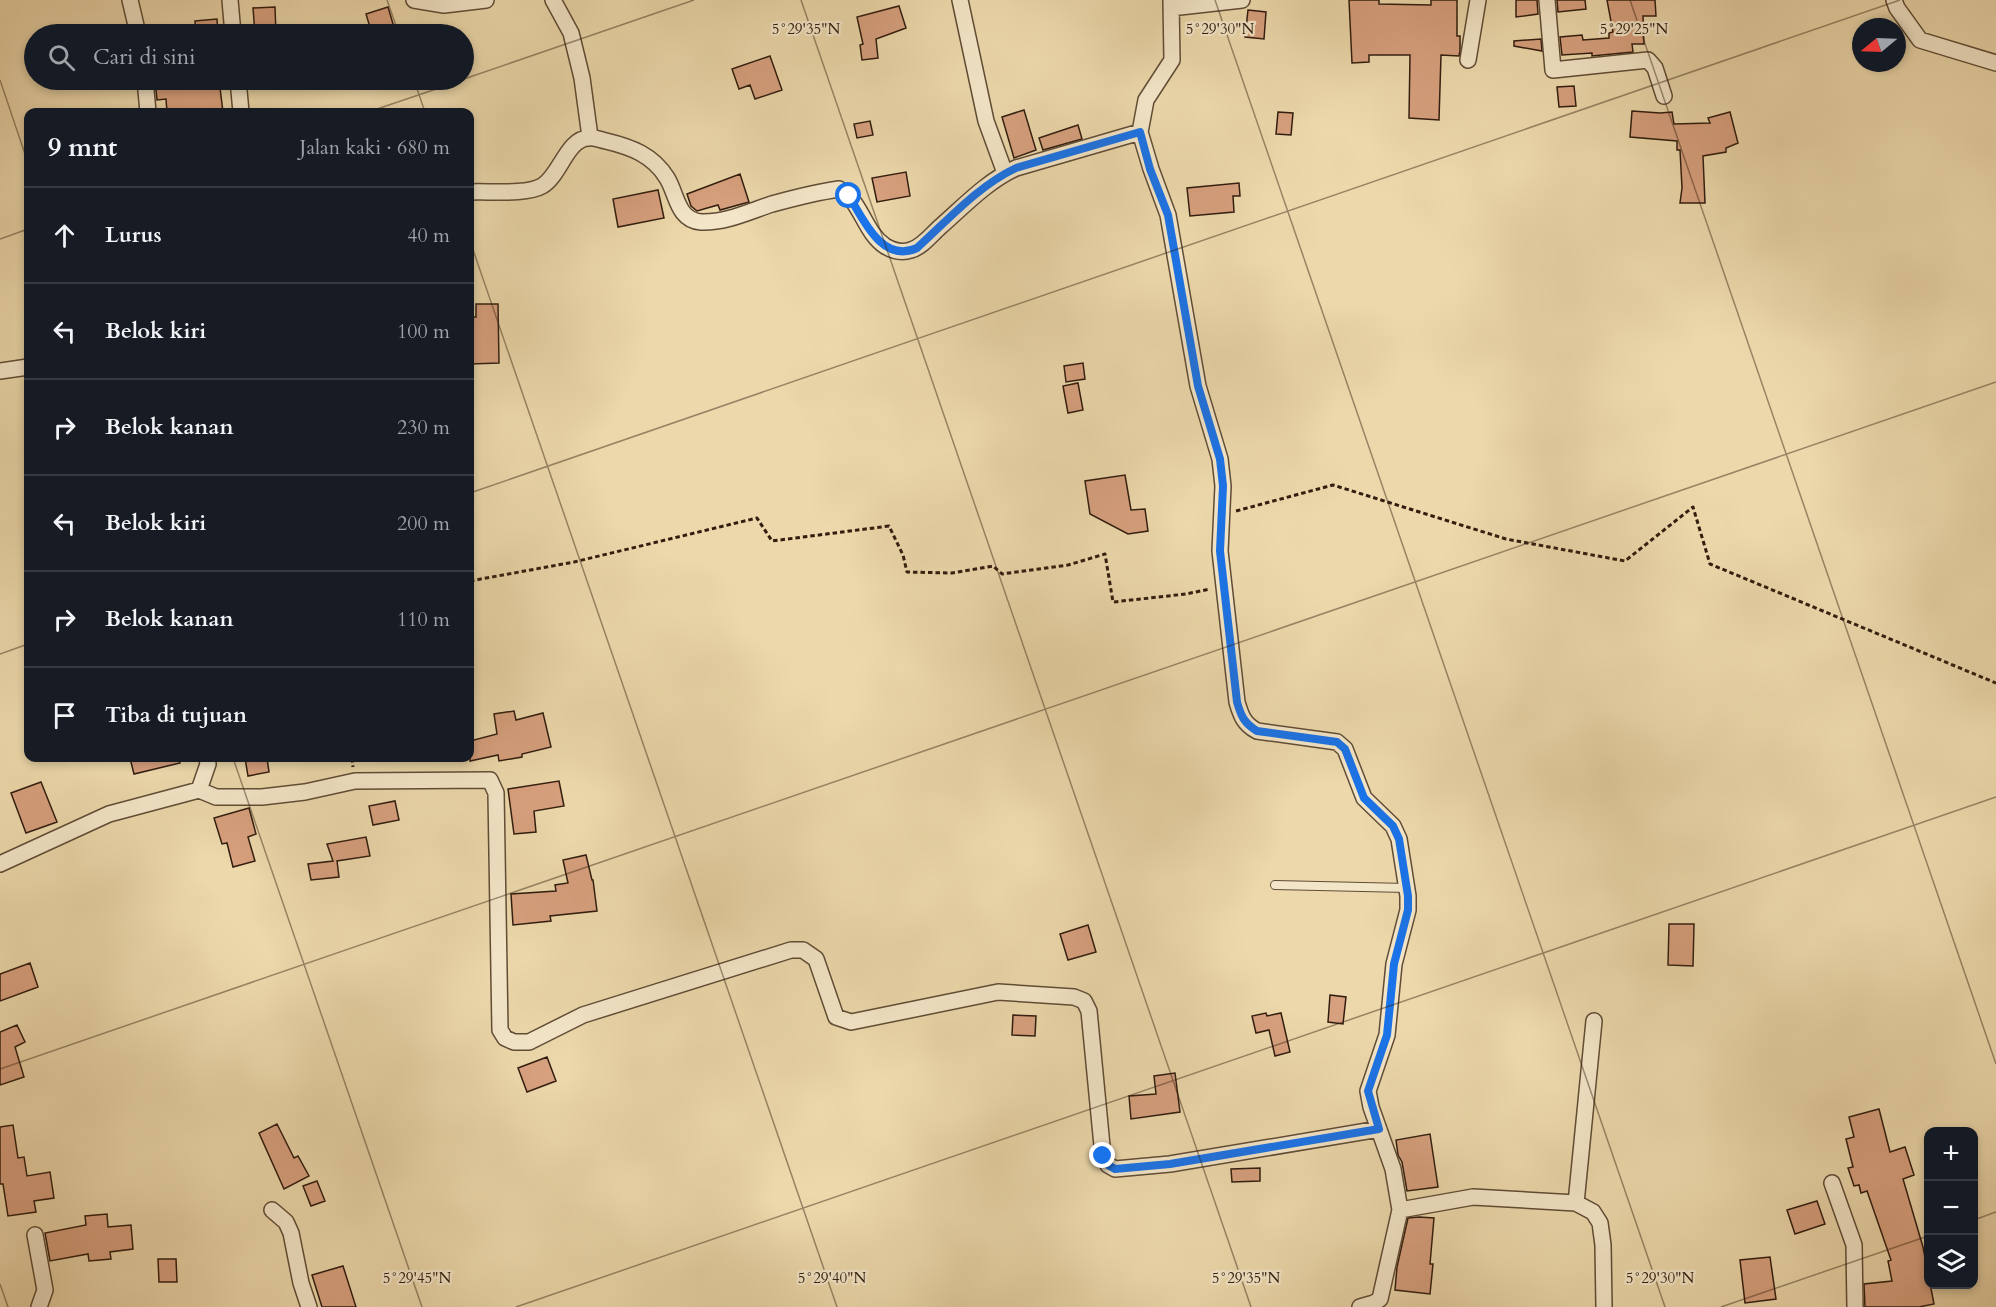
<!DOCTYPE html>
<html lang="id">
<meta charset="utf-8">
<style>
body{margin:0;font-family:Cardo,serif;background:#20242c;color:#f1f3f6}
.controls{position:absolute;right:18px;bottom:18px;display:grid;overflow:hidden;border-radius:12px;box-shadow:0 3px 9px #0003}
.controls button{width:54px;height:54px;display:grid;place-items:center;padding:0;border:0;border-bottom:2px solid #363941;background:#171b24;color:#f1f3f6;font:30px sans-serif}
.compass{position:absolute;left:1852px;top:18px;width:54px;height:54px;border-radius:50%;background:#171b24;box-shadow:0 3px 9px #0003;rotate:251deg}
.stop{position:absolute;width:18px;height:18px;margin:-14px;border:4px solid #1a73e8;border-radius:50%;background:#fff}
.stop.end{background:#1a73e8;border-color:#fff;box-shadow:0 2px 6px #0008}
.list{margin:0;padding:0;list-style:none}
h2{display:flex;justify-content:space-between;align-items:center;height:78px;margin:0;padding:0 24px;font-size:26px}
h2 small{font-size:20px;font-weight:400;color:#9ea1a6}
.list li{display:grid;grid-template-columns:39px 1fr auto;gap:18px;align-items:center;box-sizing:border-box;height:96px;padding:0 24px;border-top:2px solid #363941}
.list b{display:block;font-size:22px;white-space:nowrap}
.list em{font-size:20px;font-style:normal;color:#9ea1a6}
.icon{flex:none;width:33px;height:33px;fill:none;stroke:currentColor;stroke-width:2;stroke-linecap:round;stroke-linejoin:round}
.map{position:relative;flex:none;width:1996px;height:1307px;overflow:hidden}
.search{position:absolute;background:#171b24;box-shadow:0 3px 9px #0003;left:24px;top:24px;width:450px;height:66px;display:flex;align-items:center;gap:15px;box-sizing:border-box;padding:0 21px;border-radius:33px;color:#9ea1a6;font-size:22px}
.panel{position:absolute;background:#171b24;box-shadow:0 3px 9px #0003;left:24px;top:108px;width:450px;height:654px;border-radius:12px}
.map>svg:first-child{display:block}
.building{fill:#d7a07e;stroke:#311d0f;stroke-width:1.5}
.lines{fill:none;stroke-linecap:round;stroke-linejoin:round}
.lane-casing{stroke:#604c36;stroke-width:10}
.street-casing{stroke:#604c36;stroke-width:18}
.path{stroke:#311d0f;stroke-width:3;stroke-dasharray:4.5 3;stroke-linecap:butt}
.lane{stroke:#f3e6c8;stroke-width:8}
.street{stroke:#f3e6c8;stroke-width:15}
.route{stroke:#1a73e8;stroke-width:8}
.ticks{fill:none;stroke:#311d0f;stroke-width:1.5;stroke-opacity:0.45}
.ticks-label{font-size:15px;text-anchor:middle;fill:#311d0f;stroke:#f3e6c8;stroke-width:4.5;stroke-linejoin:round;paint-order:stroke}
</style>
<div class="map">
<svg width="1996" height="1307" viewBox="0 0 1996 1307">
<rect width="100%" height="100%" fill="#ecd8ab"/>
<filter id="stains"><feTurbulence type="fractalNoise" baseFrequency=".00333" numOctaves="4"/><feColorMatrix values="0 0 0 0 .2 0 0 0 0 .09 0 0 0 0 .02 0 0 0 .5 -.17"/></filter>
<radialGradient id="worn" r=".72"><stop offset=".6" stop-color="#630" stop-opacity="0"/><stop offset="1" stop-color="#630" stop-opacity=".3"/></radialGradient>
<path class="building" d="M1349,0H1379V4L1431,5V0H1457V36H1460V51L1459,56L1441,55L1439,120L1409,118L1410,55H1369V62L1352,63Z
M1516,0H1537L1538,14L1516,17Z
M1557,0H1585L1586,9L1558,12Z
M1607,0H1655L1656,16H1643L1644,44H1632L1633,52L1592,56V53L1562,55L1560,37L1582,35L1583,40L1609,38V33L1613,32Z
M899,6L906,28L876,39L878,58L862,60L860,45L863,44L857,17Z
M275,7L276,34H255L253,8Z
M388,7L396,34H372L366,14Z
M1248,10L1266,12L1264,39L1245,37Z
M217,19L218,34H196L195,21Z
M1541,39L1542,51L1514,46V41Z
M770,56L782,90L755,99L750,85L739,89L732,69Z
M155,80H219L223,112H167L166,99L157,100Z
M1574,86L1576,106L1559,107L1557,87Z
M1024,110L1036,150L1014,158L1002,117Z
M1632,111L1660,113L1672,112L1674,124L1710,123L1708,118L1730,112L1738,143L1726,148V152L1703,156L1705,203H1680L1682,188L1680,150H1677V141L1630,137Z
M1278,112L1293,113L1291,135L1276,134Z
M870,121L873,135L857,138L854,124Z
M1078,125L1082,139L1043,150L1039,138Z
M906,172L910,196L877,202L872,178Z
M740,174L749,202L720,210L718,205L697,211L691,206L687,194Z
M1239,183L1240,196H1233L1234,212L1190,216L1187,188Z
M658,190L664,218L618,227L613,199Z
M476,304H498L499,363L470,364V317H476Z
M1083,363L1085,379L1066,382L1064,366Z
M1078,383L1083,410L1068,413L1063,386Z
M1125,475L1131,510L1145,509L1148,531L1128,534L1090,514L1085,481Z
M514,711L516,720L543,713L551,747L522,754V757L499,761L498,755L470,761V741L497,734L494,714Z
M130,758H179L180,763L134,774Z
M245,758H267L269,772L248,776Z
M559,781L564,806L534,811L536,832L514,834L508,789Z
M41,782L57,822L26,833L11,793Z
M395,801L399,820L373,825L369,806Z
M249,808L256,834L248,837L255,861L233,867L227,843L222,844L214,818Z
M366,837L370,856L337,861L339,877L311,880L308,864L333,861L327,844Z
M586,855L592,880H593L597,911L550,916L551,921L513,925L511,894L556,891L555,885L568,883L563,860Z
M1669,924H1694L1693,966L1668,965Z
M1088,925L1096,952L1068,960L1060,934Z
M30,963L38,987L0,1001V974Z
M1330,995L1346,997L1343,1024L1328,1022Z
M1266,1013L1267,1016L1281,1013L1290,1052L1275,1056L1269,1030L1256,1033L1252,1016Z
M1013,1015L1036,1016L1035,1036L1012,1035Z
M17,1025L25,1042L15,1047L24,1077L0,1085V1032Z
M547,1057L556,1081L527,1092L518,1068Z
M1175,1073L1180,1112L1131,1119L1129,1096L1156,1094L1154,1076Z
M1879,1109L1890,1152L1905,1147L1914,1175L1903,1179L1923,1247L1934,1304L1919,1307H1865L1864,1284L1892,1281L1888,1261L1891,1260L1867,1191L1861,1193L1859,1185L1854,1186L1848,1168L1853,1167L1846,1139L1854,1137L1849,1117Z
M277,1124L294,1158L298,1156L309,1176L284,1189L259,1133Z
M13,1125L18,1158L24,1157L27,1176L50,1172L54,1198L34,1201L36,1212L8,1216L3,1184H0V1127Z
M1430,1134L1438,1187L1407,1191L1402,1162L1398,1155L1396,1140Z
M1260,1168V1181L1232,1182L1231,1169Z
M317,1181L325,1201L311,1206L303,1186Z
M1817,1201L1825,1224L1795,1234L1787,1210Z
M107,1214L108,1227L131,1225L133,1249L110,1252L111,1259L89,1261L88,1254L50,1261L45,1233L86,1225L85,1216Z
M1419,1217L1434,1218L1430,1264H1433L1430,1294L1395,1290L1397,1267L1408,1218Z
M1770,1257L1776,1299L1745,1303L1740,1260Z
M158,1259H176L177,1282H159Z
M343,1266L356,1307H322L312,1275Z"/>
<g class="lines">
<defs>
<path id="lane" d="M1275,885L1407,888"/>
<path id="street" d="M130,0L138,34
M230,0L233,34
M414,0L444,5L486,0
M553,0L571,33L582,78L590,137
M960,0L986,121L1005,173
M1171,0L1172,60L1146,100L1140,132L1151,169L1168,215L1198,386L1220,459L1223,486L1220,551L1237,702C1241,716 1244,724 1257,731L1337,742L1345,749L1364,798L1393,826L1399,839L1408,896V910L1394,964L1387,1035L1368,1091L1371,1107L1393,1169L1400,1210L1380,1299L1374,1303L1360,1307
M1547,0L1553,70L1648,60L1655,68L1664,96
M1894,0L1897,8L1920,40L1996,63
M1171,8L1242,0
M1468,60L1478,0
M145,80L148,112
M238,80L241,112
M470,192C489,191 526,195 542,186C560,176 567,138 589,138C594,137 601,140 606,141C631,147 653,155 667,178C677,194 677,220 701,222C726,223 750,211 772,204C794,198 817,192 839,189C861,200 864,232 885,246C893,251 902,253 911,250C922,247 931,235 940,227C964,206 986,182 1016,168L1140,132
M0,371L28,367
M199,790L216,797H262L305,792L355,781L490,780L496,793L500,1030L505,1038L514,1042H529L583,1015L791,950H803L816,959L836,1017L851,1022L998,992L1074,997L1084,1001L1089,1011L1103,1156L1108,1165L1115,1169L1170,1164L1379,1129
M0,864L109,814L199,790L208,764L207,758
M1832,1183L1854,1245L1855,1307
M1576,1203L1594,1021
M272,1210L286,1222L291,1233L301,1283L309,1307
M1400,1210L1473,1197L1576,1203L1593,1212L1600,1223L1603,1245L1604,1307
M35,1235L45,1290L39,1307"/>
</defs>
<use href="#lane" class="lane-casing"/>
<use href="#street" class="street-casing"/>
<path class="path" d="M1236,511L1333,485L1506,539L1625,561L1693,507L1710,564L1996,683
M470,581L574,562L757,518L772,541L889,526L903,555L907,572L952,573L993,566L1002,574L1068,565L1105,554L1113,602L1186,594L1210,589
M352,758L353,767"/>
<use href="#lane" class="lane"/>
<use href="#street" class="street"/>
</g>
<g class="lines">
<path class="route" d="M849,196C863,219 882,264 917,248C948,220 978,186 1016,168L1140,132L1150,169L1168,215L1198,386L1220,459L1223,486L1220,551L1237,702C1241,716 1244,723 1257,731L1337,742L1345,749L1364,798L1393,826L1399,839L1408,896V910L1394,964L1387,1035L1368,1091L1379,1129L1170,1164L1115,1169L1108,1165L1103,1156"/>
</g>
<path class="ticks" d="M387,0L399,34M801,0L1251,1307M1215,0L1665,1307M1630,0L1996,1064M464,79L694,0M0,80L28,163M414,80L425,112M368,112L463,80M0,239L28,229M470,241L837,1307M470,493L1900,0M0,654L28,644M233,758L422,1307M0,1069L1996,382M1974,1220L1996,1212M0,1284L8,1307M516,1307L1996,797M1721,1307L1928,1236"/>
<g class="ticks-label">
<text x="806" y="34">5°29'35"N</text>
<text x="1634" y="34">5°29'25"N</text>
<text x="1220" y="34">5°29'30"N</text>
<text x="417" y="1283">5°29'45"N</text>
<text x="832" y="1283">5°29'40"N</text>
<text x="1246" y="1283">5°29'35"N</text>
<text x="1660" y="1283">5°29'30"N</text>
</g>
<rect width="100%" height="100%" filter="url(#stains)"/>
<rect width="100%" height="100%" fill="url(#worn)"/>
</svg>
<div class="controls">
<button>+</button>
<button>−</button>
<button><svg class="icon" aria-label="layers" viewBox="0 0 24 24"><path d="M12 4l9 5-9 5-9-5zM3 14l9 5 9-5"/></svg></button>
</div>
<svg class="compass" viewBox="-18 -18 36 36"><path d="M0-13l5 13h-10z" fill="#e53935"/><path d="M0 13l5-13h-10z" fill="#9ea1a6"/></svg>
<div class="stop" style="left:849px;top:196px"></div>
<div class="stop end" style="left:1103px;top:1156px"></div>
<div class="search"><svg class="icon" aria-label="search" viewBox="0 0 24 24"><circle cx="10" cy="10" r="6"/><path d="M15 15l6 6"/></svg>Cari di sini</div>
<section class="panel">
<h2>9 mnt<small>Jalan kaki · 680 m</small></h2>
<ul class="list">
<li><svg class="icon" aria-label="ahead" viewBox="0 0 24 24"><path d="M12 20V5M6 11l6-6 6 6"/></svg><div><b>Lurus</b></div><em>40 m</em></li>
<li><svg class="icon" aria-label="left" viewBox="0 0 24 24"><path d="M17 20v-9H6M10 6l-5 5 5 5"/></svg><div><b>Belok kiri</b></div><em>100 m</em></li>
<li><svg class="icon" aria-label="right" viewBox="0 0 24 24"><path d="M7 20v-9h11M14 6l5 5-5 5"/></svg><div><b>Belok kanan</b></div><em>230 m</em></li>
<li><svg class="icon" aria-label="left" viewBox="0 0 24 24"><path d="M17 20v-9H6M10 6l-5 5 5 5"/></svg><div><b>Belok kiri</b></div><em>200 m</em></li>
<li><svg class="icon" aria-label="right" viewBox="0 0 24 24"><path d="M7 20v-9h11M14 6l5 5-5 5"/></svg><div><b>Belok kanan</b></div><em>110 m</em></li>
<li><svg class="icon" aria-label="arrive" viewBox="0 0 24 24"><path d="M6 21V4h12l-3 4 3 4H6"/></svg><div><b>Tiba di tujuan</b></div></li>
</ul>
</section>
</div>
